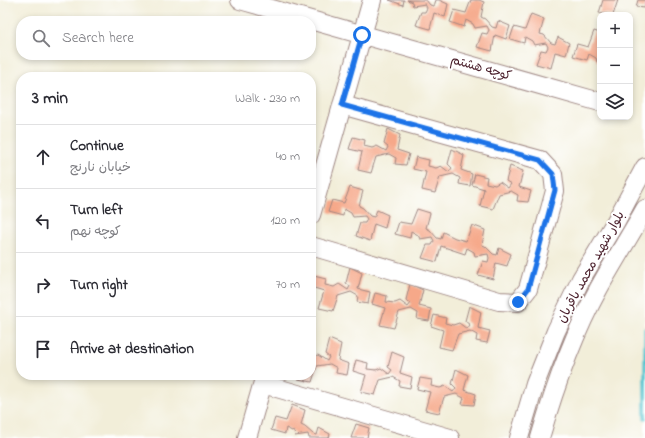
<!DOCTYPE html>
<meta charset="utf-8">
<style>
body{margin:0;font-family:"Indie Flower","Playpen Sans Arabic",sans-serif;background:#f7f7f7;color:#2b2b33}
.controls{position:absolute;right:12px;top:12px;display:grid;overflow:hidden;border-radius:8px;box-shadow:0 2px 6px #0003}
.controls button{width:36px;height:36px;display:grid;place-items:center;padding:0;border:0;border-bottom:1px solid #e1e1e2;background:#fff;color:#2b2b33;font:20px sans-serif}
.stop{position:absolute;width:12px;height:12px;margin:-9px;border:3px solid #1a73e8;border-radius:50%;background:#fff}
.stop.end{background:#1a73e8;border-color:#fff;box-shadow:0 1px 4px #0008}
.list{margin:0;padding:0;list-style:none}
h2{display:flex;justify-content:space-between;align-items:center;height:52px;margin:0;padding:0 16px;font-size:17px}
h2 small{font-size:13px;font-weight:400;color:#7c7c81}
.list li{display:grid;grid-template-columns:26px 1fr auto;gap:12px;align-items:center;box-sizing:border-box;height:64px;padding:0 16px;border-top:1px solid #e1e1e2}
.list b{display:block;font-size:15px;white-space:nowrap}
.list p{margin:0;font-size:13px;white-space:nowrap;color:#7c7c81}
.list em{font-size:13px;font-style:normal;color:#7c7c81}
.icon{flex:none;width:22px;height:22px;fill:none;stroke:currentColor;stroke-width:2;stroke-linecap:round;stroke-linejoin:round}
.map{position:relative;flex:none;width:645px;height:438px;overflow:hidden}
.search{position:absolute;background:#fff;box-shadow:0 2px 6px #0003;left:16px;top:16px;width:300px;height:44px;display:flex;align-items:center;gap:10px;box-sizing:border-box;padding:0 14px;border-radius:16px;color:#7c7c81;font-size:15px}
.panel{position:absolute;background:#fff;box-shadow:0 2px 6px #0003;left:16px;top:72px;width:300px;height:308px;border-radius:16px}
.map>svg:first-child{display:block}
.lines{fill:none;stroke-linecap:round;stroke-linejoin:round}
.stream{stroke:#55c2ce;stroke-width:3.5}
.building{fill:#f6a889}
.minor-casing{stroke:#9e8682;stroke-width:20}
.minor{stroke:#fff;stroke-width:18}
.route{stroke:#1a73e8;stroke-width:5}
.labels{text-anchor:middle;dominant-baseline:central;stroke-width:4;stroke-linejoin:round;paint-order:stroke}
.street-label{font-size:13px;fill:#4a1f2b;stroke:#fff}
</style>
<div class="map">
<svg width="645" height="438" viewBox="0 0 645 438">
<rect width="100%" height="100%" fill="#fff"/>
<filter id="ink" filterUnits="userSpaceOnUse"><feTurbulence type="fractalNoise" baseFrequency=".025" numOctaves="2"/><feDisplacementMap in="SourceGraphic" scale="8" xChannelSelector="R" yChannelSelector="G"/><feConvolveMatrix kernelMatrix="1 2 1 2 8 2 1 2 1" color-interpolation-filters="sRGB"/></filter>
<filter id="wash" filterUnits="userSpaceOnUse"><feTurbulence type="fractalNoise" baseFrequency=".012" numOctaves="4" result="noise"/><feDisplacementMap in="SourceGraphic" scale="16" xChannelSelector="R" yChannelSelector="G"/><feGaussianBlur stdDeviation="0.9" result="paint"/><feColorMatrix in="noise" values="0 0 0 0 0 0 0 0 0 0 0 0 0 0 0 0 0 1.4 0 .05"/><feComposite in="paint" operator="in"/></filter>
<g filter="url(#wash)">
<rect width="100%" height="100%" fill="#f2eed9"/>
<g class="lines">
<path class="stream" d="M645,329V418"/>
</g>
<g id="blocks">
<path class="building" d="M389,0H404L403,5Z
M407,0H426L430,5L434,6L436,0H439L448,4L445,17L434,13L430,29L416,25L421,12H425L427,8L425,4L413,6L412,2Z
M471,0H479L484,2L481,17L485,19L492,27L496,28L498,21L510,26L506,39L495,35L492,51L477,47L482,33L487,34L489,30L487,26L475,28L473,24L466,20L464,27L450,22L454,10L466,13Z
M603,0H618L613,15L599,13Z
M638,0H645V8L636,7Z
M531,14L544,19L540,34L544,35L551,43L555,44L558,37L569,43L566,55L555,52L551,68L536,64L541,50L546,51L548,47L546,43L534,45L532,41L525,37L524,43L510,39L514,27L525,30Z
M594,31L600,33V62H597L596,58L589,54L587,60L573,56L577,44L588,47Z
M388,129L400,135L397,150L409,154L406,165L395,164L396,158L389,154L376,157L371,173L358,170L362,152L349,149L353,137L365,140L364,146L372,148L377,146L386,151L388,147L384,144Z
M452,149L464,155L461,170L472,174L470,186L459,184L460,178L453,174L440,177L435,193L422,190L426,172L413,169L416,157L429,160L428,166L436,168L441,166L449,172L452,168L448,164Z
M510,166L523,171L519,187L531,191L528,202L517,201L518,195L511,191L499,194L493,209L480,206L484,189L472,185L475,174L487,177L486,183L495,185L500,182L508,188L511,184L506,181Z
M350,187L363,191L359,206L363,208L370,216L374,217L377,210L388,215L385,228L374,224L370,241L356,236L360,223H365L367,219L365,216L353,217L351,213L344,209L343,216L328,212L332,200L344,203Z
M417,209L430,213L426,228L430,230L437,238L441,239L443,232L455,238L466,241L472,225L485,230L482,245L485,246L493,254L497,255L499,248L511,254L507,266L496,263L493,279L478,275L483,261L488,262L489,258L488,254L475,256L474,252L467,248L465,254L441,246L437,262L422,258L427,245H432L434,241L432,237L420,239L418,235L411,231L410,238L395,234L399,222L411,224Z
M350,267L362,273L358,289L370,292L368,304L357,302L358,296L351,292L338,296L333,311L319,308L324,291L311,287L314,276L326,279L325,285L334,287L339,284L348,290L350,286L346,283Z
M410,284L423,290L419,306L431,309L429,321L417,319L418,313L411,309L399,312L394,328L380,325L385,308L372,304L375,293L387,296L386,302L395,303L400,301L408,307L411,303L406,300Z
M469,306L481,312L478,328L490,331L487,343L476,341L477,335L470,331L458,334L452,350L439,347L443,330L431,326L434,315L446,318L445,323L453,325L459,323L467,329L470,325L465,321Z
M329,339L341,344L338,360L349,364L347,375L336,373L337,368L330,364L317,366L312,382L298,379L300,375H311V357L318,355L327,361L329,357L325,354Z
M392,352L404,357L400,373L412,377L410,388L399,386L400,381L393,377L380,380L375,395L361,392L366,375L353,371L356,360L368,363L367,369L376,370L381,368L389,374L392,370L388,367Z
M456,369L468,375L464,390L476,394L474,405L462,404L464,398L456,394L444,397L439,413L425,410L430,392L417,389L420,378L432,380L431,386L440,388L445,386L453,392L456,388L452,384Z
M292,405L305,410L301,425L305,427L313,434L317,435L319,428L330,434L329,438H309L308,434L295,436L294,432L286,428L285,434L271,430L275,418L286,421Z
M356,424L369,428L367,438H351Z"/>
</g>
</g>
<g filter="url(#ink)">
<use href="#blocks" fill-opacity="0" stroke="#9e8682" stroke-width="1"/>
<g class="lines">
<defs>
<path id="minor" d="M240,0L600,102
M311,215L372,0
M311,246L499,301L518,302L528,289L555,191L553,174L540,160L342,105
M263,384L450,438
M247,438L265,375
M519,438L535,384L556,331L581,279L616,221L645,167
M540,438C555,386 573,335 599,288C614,261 630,236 645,209"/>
</defs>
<use href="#minor" class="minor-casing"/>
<use href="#minor" class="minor"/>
</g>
</g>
<g class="lines" filter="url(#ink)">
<path class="route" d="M362,35L342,105L540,160L553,174L555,190L528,289L518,302"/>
</g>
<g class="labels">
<g class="street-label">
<text transform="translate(481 68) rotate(16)">کوچه هشتم</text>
<text transform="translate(591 267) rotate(-61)">بلوار شهید محمد باقربان</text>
</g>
</g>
</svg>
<div class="controls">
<button>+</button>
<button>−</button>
<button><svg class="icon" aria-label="layers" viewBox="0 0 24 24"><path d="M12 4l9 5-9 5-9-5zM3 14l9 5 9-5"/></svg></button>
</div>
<div class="stop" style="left:362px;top:35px"></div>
<div class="stop end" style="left:518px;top:302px"></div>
<div class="search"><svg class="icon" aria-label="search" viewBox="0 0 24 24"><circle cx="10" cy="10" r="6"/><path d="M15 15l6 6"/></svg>Search here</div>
<section class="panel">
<h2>3 min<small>Walk · 230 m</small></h2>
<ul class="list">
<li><svg class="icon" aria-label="ahead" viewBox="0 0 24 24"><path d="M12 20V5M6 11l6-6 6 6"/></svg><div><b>Continue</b><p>خیابان نارنج</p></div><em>40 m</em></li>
<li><svg class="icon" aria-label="left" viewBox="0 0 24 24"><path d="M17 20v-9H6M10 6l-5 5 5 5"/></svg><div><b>Turn left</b><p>کوچه نهم</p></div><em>120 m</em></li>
<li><svg class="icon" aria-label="right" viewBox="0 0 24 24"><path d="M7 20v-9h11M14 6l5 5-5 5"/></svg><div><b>Turn right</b></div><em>70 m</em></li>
<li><svg class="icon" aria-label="arrive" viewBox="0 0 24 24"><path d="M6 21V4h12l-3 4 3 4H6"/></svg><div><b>Arrive at destination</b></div></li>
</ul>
</section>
</div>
